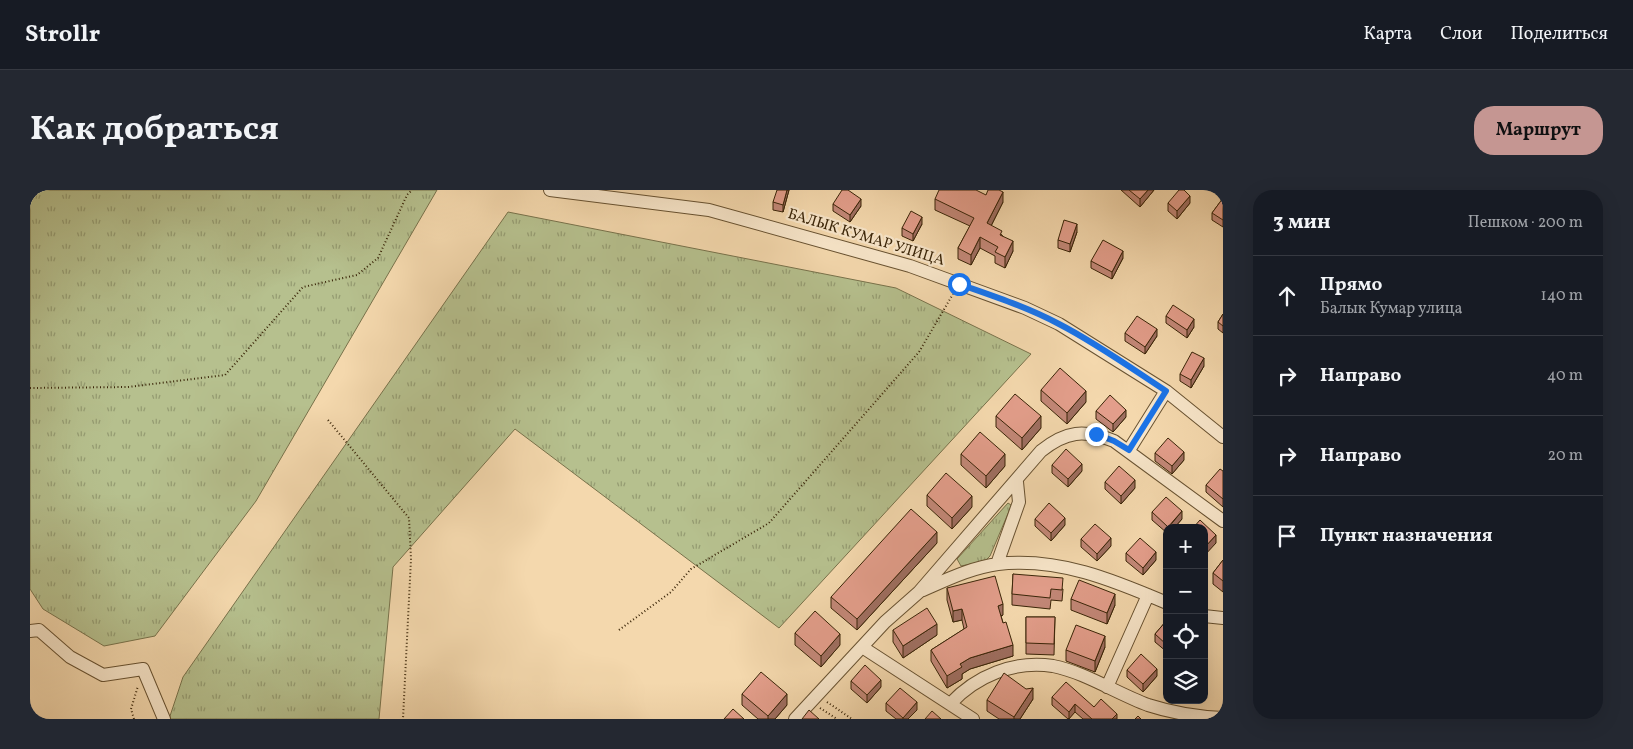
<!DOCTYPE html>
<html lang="ru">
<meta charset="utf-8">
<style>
body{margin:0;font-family:Vollkorn,serif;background:#242831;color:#f1f3f6}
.controls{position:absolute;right:15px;bottom:15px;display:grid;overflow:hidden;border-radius:10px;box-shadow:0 5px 20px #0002}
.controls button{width:45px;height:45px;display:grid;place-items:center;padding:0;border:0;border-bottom:1px solid #363941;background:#171b24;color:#f1f3f6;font:25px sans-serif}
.stop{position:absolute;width:15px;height:15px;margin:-11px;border:4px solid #1a73e8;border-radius:50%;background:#fff}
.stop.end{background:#1a73e8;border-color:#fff;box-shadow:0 1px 5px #0008}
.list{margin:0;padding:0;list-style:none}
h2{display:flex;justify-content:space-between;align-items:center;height:65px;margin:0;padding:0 20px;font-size:21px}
h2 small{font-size:16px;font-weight:400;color:#9ea1a6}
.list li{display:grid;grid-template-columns:32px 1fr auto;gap:15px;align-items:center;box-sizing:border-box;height:80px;padding:0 20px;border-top:1px solid #363941}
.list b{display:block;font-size:19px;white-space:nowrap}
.list p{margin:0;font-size:16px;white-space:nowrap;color:#9ea1a6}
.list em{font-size:16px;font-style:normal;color:#9ea1a6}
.icon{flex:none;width:28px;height:28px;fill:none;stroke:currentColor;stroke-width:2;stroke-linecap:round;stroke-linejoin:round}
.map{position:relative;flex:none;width:1193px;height:529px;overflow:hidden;border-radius:20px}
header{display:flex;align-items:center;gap:30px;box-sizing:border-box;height:70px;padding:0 25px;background:#171b24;border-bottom:1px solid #363941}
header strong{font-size:24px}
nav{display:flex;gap:28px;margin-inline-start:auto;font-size:18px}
.intro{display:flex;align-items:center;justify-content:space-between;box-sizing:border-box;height:120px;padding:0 30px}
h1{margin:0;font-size:35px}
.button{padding:12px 22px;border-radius:20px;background:#c59692;color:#111;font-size:18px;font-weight:700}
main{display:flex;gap:30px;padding:0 30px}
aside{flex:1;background:#171b24;border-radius:20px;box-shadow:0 5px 20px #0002}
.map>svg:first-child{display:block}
.grass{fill:url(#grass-tufts);stroke:#78724b}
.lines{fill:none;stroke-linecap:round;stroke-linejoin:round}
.minor-casing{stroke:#685231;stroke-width:14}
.path{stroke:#3a2508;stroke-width:2;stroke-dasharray:1 2.5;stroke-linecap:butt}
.minor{stroke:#f8e6ca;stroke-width:12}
.wall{fill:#c38878;stroke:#3a2508}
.shaded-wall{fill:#9f6f61;stroke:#3a2508}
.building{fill:#e39e8b;stroke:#3a2508}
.route{stroke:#1a73e8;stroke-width:6}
.labels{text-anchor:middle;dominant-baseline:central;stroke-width:4.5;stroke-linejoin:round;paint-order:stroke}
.street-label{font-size:15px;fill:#3a2508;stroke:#f8e6ca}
</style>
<header>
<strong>Strollr</strong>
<nav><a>Карта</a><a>Слои</a><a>Поделиться</a></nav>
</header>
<div class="intro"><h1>Как добраться</h1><a class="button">Маршрут</a></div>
<main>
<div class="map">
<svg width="1193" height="529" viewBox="0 0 1193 529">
<defs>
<pattern id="grass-tufts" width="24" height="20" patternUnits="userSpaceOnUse" patternTransform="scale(1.25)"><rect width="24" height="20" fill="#b6c08e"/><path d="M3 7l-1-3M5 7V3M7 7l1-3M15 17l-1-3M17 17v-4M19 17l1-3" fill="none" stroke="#959c72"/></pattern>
</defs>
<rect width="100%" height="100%" fill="#f4d8ad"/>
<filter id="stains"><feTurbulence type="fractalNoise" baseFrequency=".004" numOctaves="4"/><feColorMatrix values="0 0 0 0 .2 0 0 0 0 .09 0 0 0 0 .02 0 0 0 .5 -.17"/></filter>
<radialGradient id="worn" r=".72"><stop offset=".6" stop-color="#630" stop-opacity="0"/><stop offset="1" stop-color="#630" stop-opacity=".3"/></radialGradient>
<path class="grass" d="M0,0H407L226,311L125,446L74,456L13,419L0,399Z
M478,22L866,98L1001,164L749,438L485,239L363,377L349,529H139L153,487Z
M978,313L981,315L980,319L960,366L955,371L931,376L927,369Z"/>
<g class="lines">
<defs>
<path id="minor" d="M520,0L679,20L880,76L995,118L1029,134L1136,201L1193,247
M1099,260L1136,201
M967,374L989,312L987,292
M893,400C916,390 943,377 968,374C1028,367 1083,390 1137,413
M1174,426L1193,428
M0,441L9,440L40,467L73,485L113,479L134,529
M832,457L943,529
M1077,497L1118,405
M920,514C946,486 984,470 1023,476C1054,482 1088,504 1118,515C1143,523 1167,527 1193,528
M765,529L855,432L889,402L1011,261C1036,241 1054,239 1084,251L1193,331"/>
</defs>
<use href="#minor" class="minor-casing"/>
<path class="path" d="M0,198L98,197L195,185L273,97L327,85L348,68L377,5L382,0
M298,230L379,328L381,369L373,529
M589,440L641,402L661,379L739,333L889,162L923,104
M797,512L822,529
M790,518L807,529
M104,529L101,519L108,496"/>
<use href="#minor" class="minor"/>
</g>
<path class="wall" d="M759,0L753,22L743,20V12Z
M1091,0H1124L1110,17Z
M1193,8V37L1182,30V23Z
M905,9L973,12L961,36L972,45L983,61L975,78L965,73V66L950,58L941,75L928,69V58L940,36L905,20Z
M1138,13H1160L1147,29L1138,21Z
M803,14L831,16L820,32L803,21Z
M892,34L883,51L872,46V38Z
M1047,42L1040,62L1028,58V50Z
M1093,68L1082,89L1061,78V71Z
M1193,124V143L1188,139V132Z
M1136,126L1164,137L1157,148L1136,133Z
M1095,143L1127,146L1115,164L1095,151Z
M1174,176L1161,198L1150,191V184Z
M1011,200L1056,212L1037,234L1011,211Z
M1066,221L1096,227L1083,242L1066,229Z
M966,226L1011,238L992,260L966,237Z
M1125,263L1154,270L1142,284L1125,271Z
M931,264L975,276L956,298L931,275Z
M1022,275L1052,281L1038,297L1022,283Z
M1193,281V317L1176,302V295Z
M1075,292L1105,298L1091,314L1075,299Z
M897,305L942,317L922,339L897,316Z
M1122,322L1152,329L1144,338H1137V343L1122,330Z
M1005,329L1035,335L1021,351L1005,336Z
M1051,349L1081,356L1067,371L1051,357Z
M907,353L827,440L801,418V407Z
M1096,363L1126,370L1113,385L1096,371Z
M1193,370V402L1183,394V383Z
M983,384L1033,399L1032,411L1021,410L1020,419L982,415V404Z
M917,398L973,425L971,426L983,466L940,479L932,484V489L917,498L901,471V460L934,439L932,430L923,432L917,410Z
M1041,409L1085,415L1077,434L1041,420Z
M996,427H1025L1024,465L996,464Z
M1137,430V462L1125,452V444Z
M863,440L907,445L873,468L863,452Z
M765,443L810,455L791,477L765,455Z
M1075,457L1065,482L1036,471V460Z
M1097,480L1127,486L1113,502L1097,487Z
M821,491L851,497L837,513L821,499Z
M712,504L757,515L745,529H728L712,515Z
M1022,507L1064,517L1087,529H1053L1045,522L1038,529L1022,515Z
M1003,509L990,529H969L957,521V510Z
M856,513L887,520L878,529H866L856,521Z"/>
<path class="shaded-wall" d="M757,0H759L753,22V15Z
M1118,0H1124L1110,17V9Z
M973,2V12L957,44V33Z
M1160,6V13L1147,29V21Z
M831,9V16L820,32V25Z
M892,27V34L883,51V44Z
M1047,34V42L1040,62V54Z
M950,47V58L941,75V65Z
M983,51V61L975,78V67Z
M1093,61V68L1082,89V82Z
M1164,129V137L1157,148V140Z
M1127,139V146L1115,164V157Z
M1174,168V176L1161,198V190Z
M1056,201V212L1037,234V223Z
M1096,220V227L1083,242V234Z
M1011,226V238L992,260V248Z
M1154,262V270L1142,284V276Z
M975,264V276L956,298V286Z
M1052,274V281L1038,297V289Z
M1105,290V298L1091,314V306Z
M942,306V317L922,339V328Z
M1152,321V329L1144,338H1138Z
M1035,328V335L1021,351V343Z
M907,342V353L827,440V429Z
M1186,345V353L1174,366V358Z
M1081,348V356L1067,371V364Z
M1126,362V370L1113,385V378Z
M1085,404V415L1077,434V423Z
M973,414V425L968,427V416Z
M932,419V430L923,432V421Z
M907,434V445L873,468V456Z
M810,444V455L791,477V466Z
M1075,446V457L1065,482V471Z
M983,455V466L940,479L932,484V489L917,498V486L930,474L940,468Z
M1127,479V486L1113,502V494Z
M851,490V497L837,513V505Z
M1003,498V509L990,529H984V527Z
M757,504V515L745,529H738V526Z
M887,512V520L878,529H873V528Z
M1045,514V522L1039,529V522Z
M1087,524V529H1082Z"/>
<path class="building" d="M747,0H757L753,15L743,12Z
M812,0H818L831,9L820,25L803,14Z
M909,0H946L956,5L958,0H969L973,2L957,33L972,41L970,45L983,51L975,67L965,62L968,57L950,47L941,65L928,58L944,28L905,9Z
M1099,0H1118L1110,9Z
M1149,0H1154L1160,6L1147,21L1138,13Z
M1193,8V30L1182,23Z
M881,21L892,27L883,44L872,38Z
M1034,30L1047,34L1040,54L1028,50Z
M1073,50L1093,61L1082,82L1061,71Z
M1143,115L1164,129L1157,140L1136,126Z
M1193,124V136L1188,132Z
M1107,126L1127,139L1115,157L1095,143Z
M1162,162L1174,168L1161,190L1150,184Z
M1030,178L1056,201L1037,223L1011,200Z
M985,204L1011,226L992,248L966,226Z
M1080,205L1096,220L1083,234L1066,221Z
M950,242L975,264L956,286L931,264Z
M1138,248L1154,262L1142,276L1125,263Z
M1036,259L1052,274L1038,289L1022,275Z
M1089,276L1105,290L1091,306L1075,292Z
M1190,279L1193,281V309L1176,295Z
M916,283L942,306L922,328L897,305Z
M1136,307L1152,321L1138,337L1122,322Z
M1019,313L1035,328L1021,343L1005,329Z
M881,319L907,342L827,429L801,407Z
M1170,330L1186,345L1174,358V338H1163Z
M1065,334L1081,348L1067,364L1051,349Z
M1110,348L1126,362L1113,378L1096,363Z
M1193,370V391L1183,383Z
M983,384L1033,388L1032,400L1021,399L1020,408L982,404Z
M965,386L973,414L968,416L973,433L976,432L983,455L940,468L930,474L932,477L917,486L901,460L937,437L932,419L923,421L917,398Z
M1049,390L1085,404L1077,423L1041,409Z
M897,418L907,434L873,456L863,440Z
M785,421L810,444L791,466L765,443Z
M996,427H1025L1024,454L996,453Z
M1137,430V455L1125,444Z
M1046,435L1075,446L1065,471L1036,460Z
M1111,464L1127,479L1113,494L1097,480Z
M835,475L851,490L837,505L821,491Z
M731,482L757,504L738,526L712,504Z
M974,483L996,499L1003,498L984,527L957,510Z
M1036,492L1064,517L1071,509L1087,524L1082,529H1062L1045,514L1039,522L1022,507Z
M870,498L887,512L873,528L856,513Z
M703,519L714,529H694Z
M779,520L789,529H772Z
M902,521L911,529H895Z
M1108,526L1111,529H1105Z"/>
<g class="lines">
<path class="route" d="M929,94C963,106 997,117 1029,134C1066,153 1101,178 1136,201L1099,260L1084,251L1066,244"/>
</g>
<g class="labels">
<g class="street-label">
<text transform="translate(836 48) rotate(17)">БАЛЫК КУМАР УЛИЦА</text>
</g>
</g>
<rect width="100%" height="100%" filter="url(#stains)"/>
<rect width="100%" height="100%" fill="url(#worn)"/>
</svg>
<div class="controls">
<button>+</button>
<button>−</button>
<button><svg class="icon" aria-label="locate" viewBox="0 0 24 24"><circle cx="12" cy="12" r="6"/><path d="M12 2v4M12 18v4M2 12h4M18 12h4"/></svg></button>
<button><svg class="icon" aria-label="layers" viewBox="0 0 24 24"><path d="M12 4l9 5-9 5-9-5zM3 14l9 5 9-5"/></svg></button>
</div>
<div class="stop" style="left:929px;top:94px"></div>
<div class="stop end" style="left:1066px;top:244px"></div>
</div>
<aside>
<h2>3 мин<small>Пешком · 200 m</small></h2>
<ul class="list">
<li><svg class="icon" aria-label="ahead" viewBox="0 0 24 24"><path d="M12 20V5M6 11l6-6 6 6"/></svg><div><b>Прямо</b><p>Балык Кумар улица</p></div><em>140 m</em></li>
<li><svg class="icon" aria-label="right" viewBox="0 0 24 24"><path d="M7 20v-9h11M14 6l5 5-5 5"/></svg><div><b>Направо</b></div><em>40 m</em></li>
<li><svg class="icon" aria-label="right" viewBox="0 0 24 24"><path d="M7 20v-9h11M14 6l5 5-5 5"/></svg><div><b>Направо</b></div><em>20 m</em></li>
<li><svg class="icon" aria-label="arrive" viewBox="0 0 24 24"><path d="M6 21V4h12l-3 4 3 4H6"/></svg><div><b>Пункт назначения</b></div></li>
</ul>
</aside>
</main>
